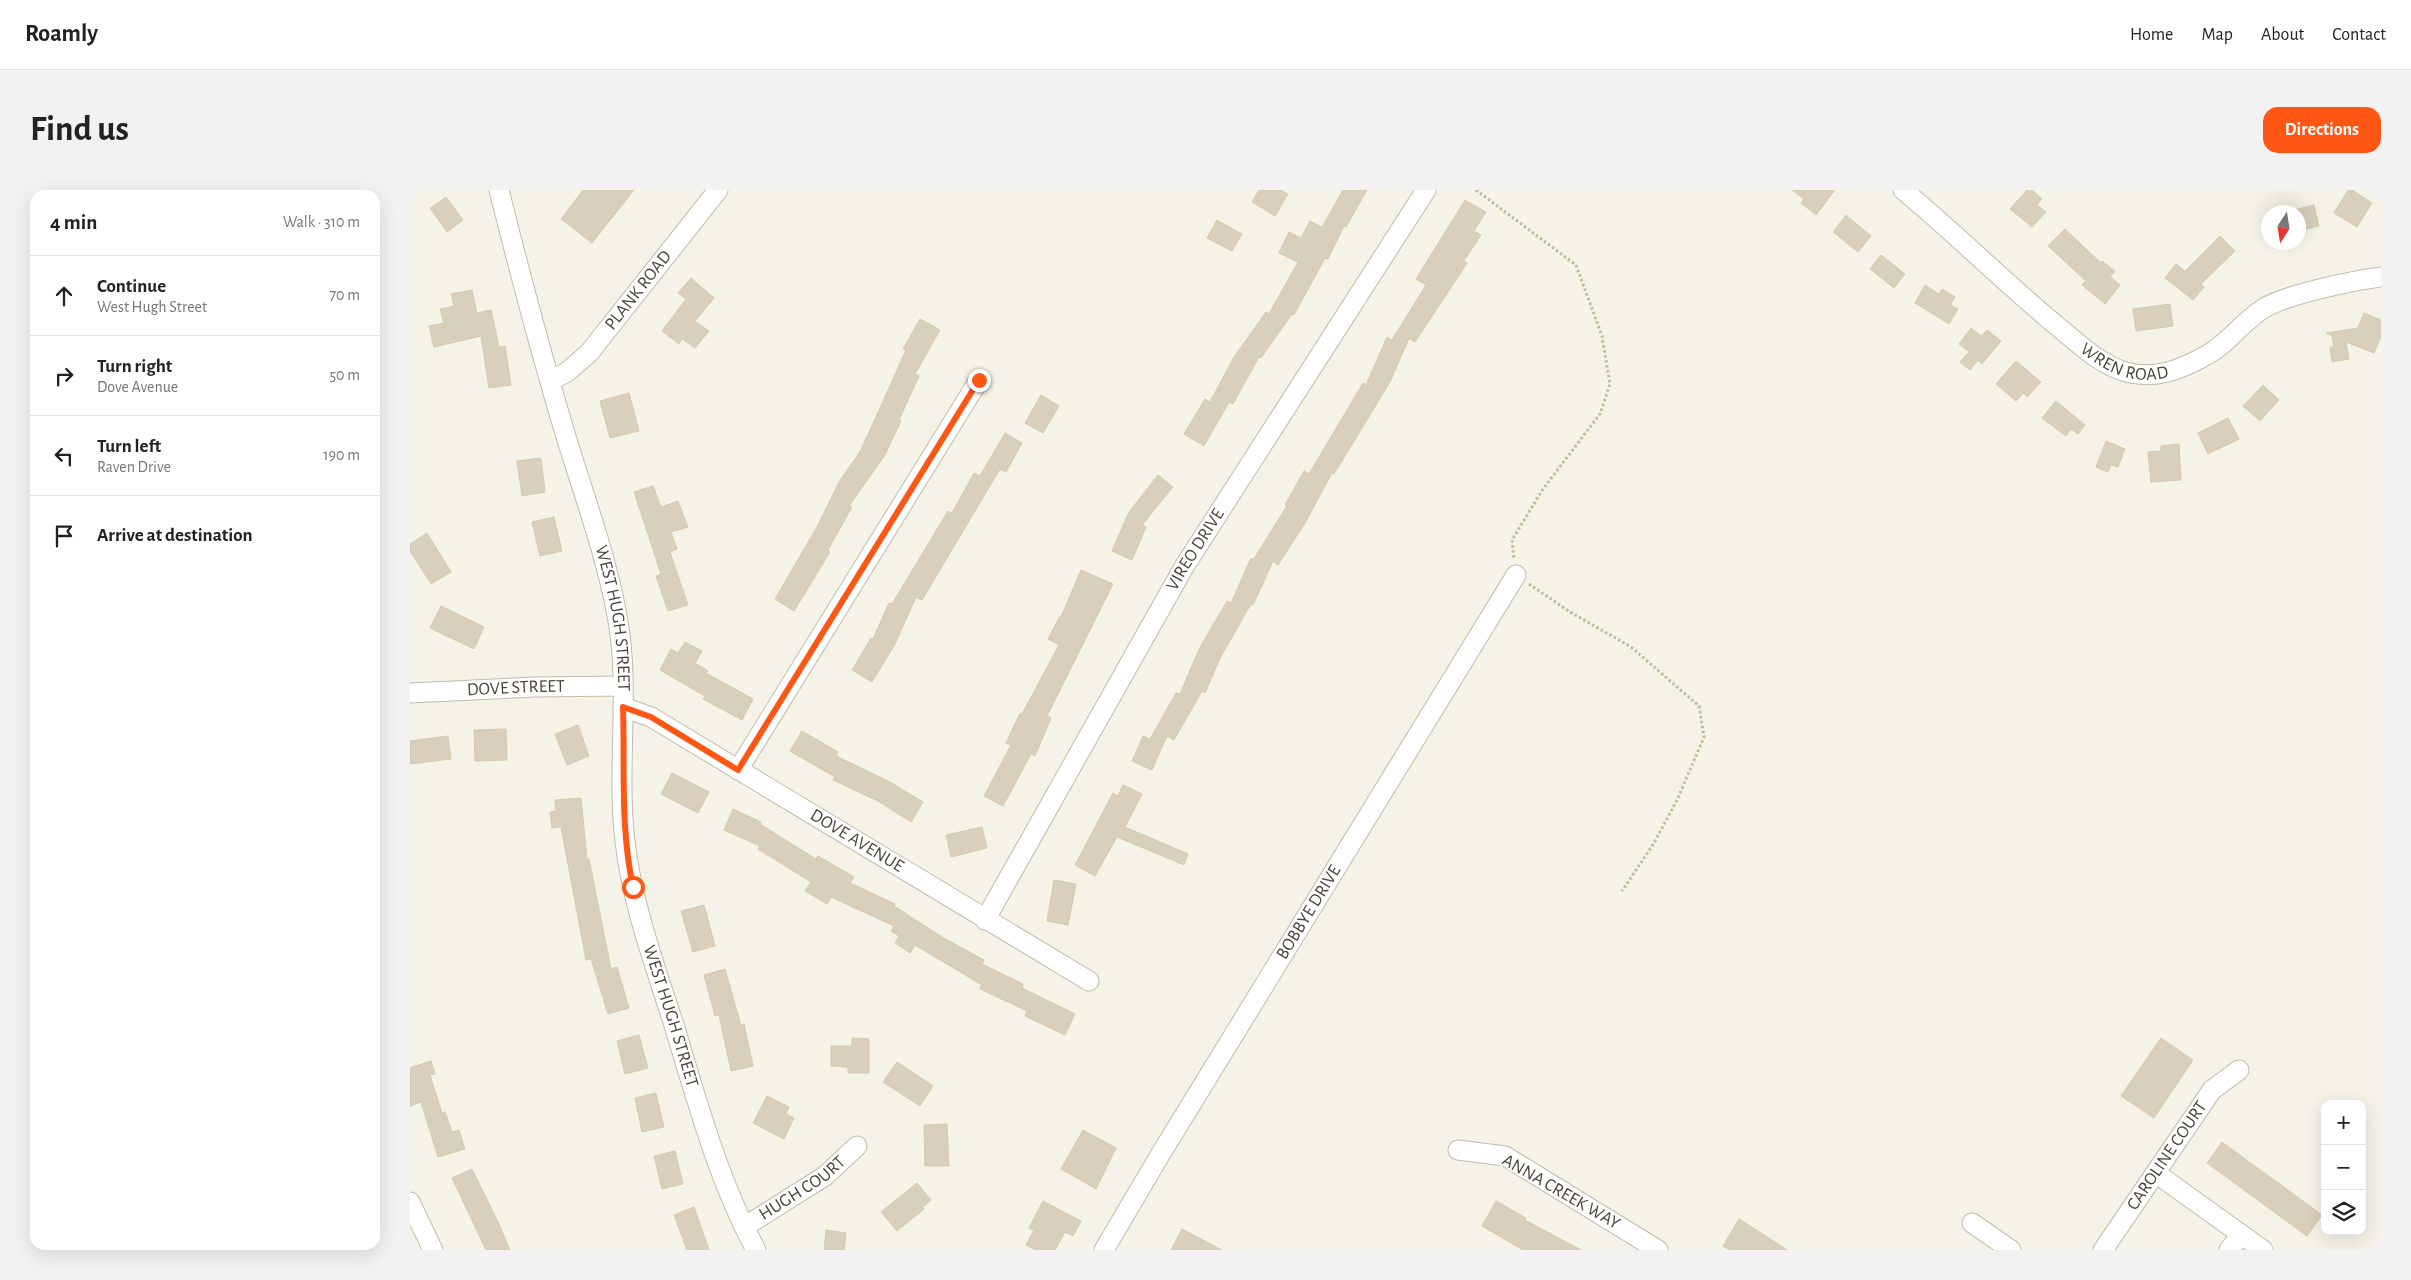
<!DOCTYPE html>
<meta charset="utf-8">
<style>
body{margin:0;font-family:"Alegreya Sans",sans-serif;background:#f2f2f2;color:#222}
.controls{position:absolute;right:15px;bottom:15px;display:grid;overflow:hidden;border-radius:10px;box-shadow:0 5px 20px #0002}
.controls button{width:45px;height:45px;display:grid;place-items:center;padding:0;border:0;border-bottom:1px solid #e0e0e0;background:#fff;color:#222;font:25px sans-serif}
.compass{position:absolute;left:1851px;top:15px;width:45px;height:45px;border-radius:50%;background:#fff;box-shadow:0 5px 20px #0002;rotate:192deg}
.stop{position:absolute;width:15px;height:15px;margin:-11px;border:4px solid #ff5614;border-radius:50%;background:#fff}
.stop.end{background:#ff5614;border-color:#fff;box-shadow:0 1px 5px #0008}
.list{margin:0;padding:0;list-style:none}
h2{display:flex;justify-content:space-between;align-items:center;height:65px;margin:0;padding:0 20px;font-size:21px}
h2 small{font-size:16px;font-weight:400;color:#767676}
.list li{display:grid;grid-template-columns:32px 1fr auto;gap:15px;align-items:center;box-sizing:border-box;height:80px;padding:0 20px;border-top:1px solid #e0e0e0}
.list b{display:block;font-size:19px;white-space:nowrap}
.list p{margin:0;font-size:16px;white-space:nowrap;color:#767676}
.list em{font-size:16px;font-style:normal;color:#767676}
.icon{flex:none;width:28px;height:28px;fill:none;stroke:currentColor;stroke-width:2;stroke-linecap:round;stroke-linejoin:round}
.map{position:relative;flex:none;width:1971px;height:1060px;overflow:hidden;border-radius:15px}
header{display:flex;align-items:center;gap:30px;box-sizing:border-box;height:70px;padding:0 25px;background:#fff;border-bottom:1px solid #e0e0e0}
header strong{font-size:24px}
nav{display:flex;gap:28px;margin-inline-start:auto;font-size:18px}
.intro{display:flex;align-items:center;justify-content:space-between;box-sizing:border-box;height:120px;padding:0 30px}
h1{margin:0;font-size:35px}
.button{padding:12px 22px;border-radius:15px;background:#ff5614;color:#fff;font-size:18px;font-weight:700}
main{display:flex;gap:30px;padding:0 30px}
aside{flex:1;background:#fff;border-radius:15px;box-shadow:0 5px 20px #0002}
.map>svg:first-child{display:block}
.building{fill:#d8d0bc;stroke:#d3caae}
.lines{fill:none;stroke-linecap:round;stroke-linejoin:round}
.minor-casing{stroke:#c1bca9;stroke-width:21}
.path{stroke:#c4bb99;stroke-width:3;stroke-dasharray:2.5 2.5;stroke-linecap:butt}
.minor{stroke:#fff;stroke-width:19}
.route{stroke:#ff5614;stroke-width:6}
.labels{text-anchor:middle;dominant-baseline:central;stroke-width:4;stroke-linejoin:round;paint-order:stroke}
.street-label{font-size:18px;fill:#494435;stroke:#fff}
</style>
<header>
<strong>Roamly</strong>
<nav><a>Home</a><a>Map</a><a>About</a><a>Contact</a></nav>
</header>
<div class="intro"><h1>Find us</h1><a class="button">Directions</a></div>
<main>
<aside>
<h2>4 min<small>Walk · 310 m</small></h2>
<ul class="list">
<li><svg class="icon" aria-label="ahead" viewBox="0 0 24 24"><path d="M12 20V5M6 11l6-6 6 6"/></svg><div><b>Continue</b><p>West Hugh Street</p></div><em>70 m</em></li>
<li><svg class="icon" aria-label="right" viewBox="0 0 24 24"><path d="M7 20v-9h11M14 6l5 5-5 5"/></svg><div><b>Turn right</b><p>Dove Avenue</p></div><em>50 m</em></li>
<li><svg class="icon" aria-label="left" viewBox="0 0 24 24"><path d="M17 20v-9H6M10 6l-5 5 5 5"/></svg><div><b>Turn left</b><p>Raven Drive</p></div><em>190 m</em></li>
<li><svg class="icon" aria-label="arrive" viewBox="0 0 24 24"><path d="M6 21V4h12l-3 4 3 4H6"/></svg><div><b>Arrive at destination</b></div></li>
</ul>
</aside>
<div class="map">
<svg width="1971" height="1060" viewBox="0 0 1971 1060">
<rect width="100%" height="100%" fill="#f5f3e7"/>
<path class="building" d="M173,0H224L182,53L151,29Z
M849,0H870L878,4L865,26L842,12Z
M933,0H957L936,37L934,36L918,69L915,68L884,125L882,124L851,168L849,167L823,214L819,212L794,256L774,244L795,209L800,212L824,167L856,122L859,124L888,72L869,63L879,42L891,48L900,31L912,37Z
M1382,0H1425L1406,25L1391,13L1394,9Z
M1617,0H1622L1632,9L1627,15L1636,22L1622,37L1600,19Z
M1938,0H1942L1962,13L1947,37L1924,23Z
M36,7L53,30L37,42L20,18Z
M1055,10L1076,22L1064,41L1071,45L1054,71L1057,73L1005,152L999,148L980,192L924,284L922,283L895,333L868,375L863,371L843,415L841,414L810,468L795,503L792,501L764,550L757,546L742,580L722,571L733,546L740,549L766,503L770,504L789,459L817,411L821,413L841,368L843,370L877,316L875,315L894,281L899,284L953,193L956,195L977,147L982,150L1016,95L1006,89Z
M1904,15L1909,36L1888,41V19Z
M1436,25L1461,46L1448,62L1423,42Z
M807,30L832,44L822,61L797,48Z
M1655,39L1691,73L1692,71L1705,81L1700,87L1710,95L1695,114L1672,95L1676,91L1638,56Z
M1810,46L1825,61L1791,94L1794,97L1783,110L1755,88L1766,74L1775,81Z
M1471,65L1495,84L1484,98L1460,79Z
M281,88L304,108L285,131L299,141L285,158L272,149L269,154L252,141L276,109L268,103Z
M1515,95L1529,104L1532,99L1545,107L1540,115L1548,119L1539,134L1505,113Z
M62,100L67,123L81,120L89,157L95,156L101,195L79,198L71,146L24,157L19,136L34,133L30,119L44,116L41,104Z
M1760,114L1763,136L1726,141L1723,119Z
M1954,123L1971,130V147L1964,163L1936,152L1939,169L1922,172L1920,157H1924L1922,146L1916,143L1948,138Z
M510,129L530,140L505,184L509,186L489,230L491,231L475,265L439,316L442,317L418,360L420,362L384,421L365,409L407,337L429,292L451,260L496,160L493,159Z
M1561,138L1571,146L1577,140L1591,151L1572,174L1568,170L1560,180L1550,172L1559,162L1549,154Z
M1606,171L1631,192L1617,207L1613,203L1606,211L1586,194Z
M1853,195L1869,210L1850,231L1833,216Z
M219,203L229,241L200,248L190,211Z
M631,205L649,216L633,243L615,233Z
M1646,211L1675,235L1668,244L1661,239L1656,246L1632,228Z
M1818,228L1829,249L1798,264L1788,243Z
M595,243L612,253L596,282L590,279L512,410L506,407L485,454L462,492L442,480L461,448L463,449L479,413L482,414L538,321L542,323L564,283L570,286Z
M1696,251L1715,259L1708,277L1701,275L1698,282L1686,277Z
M1769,254L1771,290L1741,292L1738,262L1751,261V256Z
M131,268L135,302L112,306L107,271Z
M748,285L763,297L732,335L736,337L722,370L702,361L719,322Z
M243,296L251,317L268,311L278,337L261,342L267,359L260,362L278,415L258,421L246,386L251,384L224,302Z
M144,327L152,361L130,366L122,332Z
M17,343L41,382L21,394L0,361V354Z
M671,380L703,394L637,526L641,528L625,566L621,564L593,616L574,606L601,555L596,553L610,523L612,524L649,455L638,449L650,426L651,427Z
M31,416L74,437L64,459L20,438Z
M275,452L292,461L285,473L298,481L296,483L343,509L332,530L293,509L295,506L250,480L261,459L268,463Z
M168,535L179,566L157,575L145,544Z
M96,539L97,570L65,571L64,540Z
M392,541L428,562L426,566L480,592L513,612L501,632L468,611L423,590L425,587L380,561Z
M38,546L41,569L0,574V551Z
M262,583L299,602L288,623L251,604Z
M713,595L732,604L715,637L778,664L774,675L707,647L685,686L665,675L703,603L708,606Z
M171,608L177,669H179L201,779L207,777L219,818L198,824L181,769L176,770L151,637L142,638L140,622L146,621L145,610Z
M323,619L351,632L350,634L406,669L408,666L444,687L440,693L485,714L484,716L532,747L574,770L572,774L613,794L612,798L665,824L655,845L615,826L617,821L570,799L572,795L505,755L500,763L485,753L489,746L481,741L484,736L421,707L417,714L395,701L401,692L348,659L350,656L314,640Z
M572,637L577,658L541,667L536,645Z
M644,690L666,694L658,735L637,731Z
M294,715L305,756L283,762L271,721Z
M315,779L331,835L334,834L343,876L321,881L309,825L305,826L294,785Z
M229,845L238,878L215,884L207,851Z
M442,848L459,849V883H438V877L421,876V856H442Z
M1751,848L1783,870L1744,928L1711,906Z
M21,871L25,884L20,885L32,923L35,922L42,942L49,940L55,959L28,967L11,912L0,916V878Z
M487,872L523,896L510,916L473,892Z
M246,903L254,937L232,942L225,908Z
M357,906L379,917L376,924L384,928L374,949L343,933Z
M537,934L539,976H515L514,935Z
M673,940L706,958L686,999L651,979Z
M1812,952L1912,1025L1897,1046L1797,973Z
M265,961L273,994L252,999L244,966Z
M62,979L88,1032L100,1060H76L42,988Z
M507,993L521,1010L512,1018L514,1019L487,1041L471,1022Z
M633,1011L671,1031L663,1046L655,1042L645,1060H626L616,1055L624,1040L619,1038Z
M1086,1011L1116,1028L1115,1030L1171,1060H1113L1072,1036Z
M284,1017L299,1060H277L264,1025Z
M1329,1029L1345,1039L1377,1060H1320L1313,1056Z
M772,1039L812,1060H761Z
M416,1040L436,1043L434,1060H414Z"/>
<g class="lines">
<defs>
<g id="minor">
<path id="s1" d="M89,0C110,84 132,167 157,250C175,308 196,366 207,425C221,500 206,576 215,651C222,713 244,773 263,832C287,910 307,988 346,1060"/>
<path id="s2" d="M1493,0C1546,44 1594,92 1647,136C1668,153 1689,174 1716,182C1744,190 1770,180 1795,166C1818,154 1832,132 1854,118C1878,104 1942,91 1971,87"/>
<path id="s3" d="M140,191L157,182L179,163L308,0"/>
<path id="s4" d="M0,503L124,497L213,496"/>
<path id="s5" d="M213,517L241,527L679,791"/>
<path d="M328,580L569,190"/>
<path id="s6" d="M575,730L774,377L1016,0"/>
<path d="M1048,960L1095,966L1248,1060"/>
<path d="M1747,984L1853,1060"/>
<path d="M0,1012L23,1060"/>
<path d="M1562,1033L1601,1060"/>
<path id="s7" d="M334,1037L415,986L447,956"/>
<path id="s8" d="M694,1060L750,965L1106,385"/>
<path id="s9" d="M1693,1060L1802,900L1829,880"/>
<path d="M1819,1060L1831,1045"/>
</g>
</defs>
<use href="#minor" class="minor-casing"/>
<path class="path" d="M1066,0L1166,75L1192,146L1200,194L1190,224L1133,299L1102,350L1104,369
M1119,394L1160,422L1221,457L1289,516L1294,547L1267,610L1244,653L1212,701"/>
<use href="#minor" class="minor"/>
</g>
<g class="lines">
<path class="route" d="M223,697C210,636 215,578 213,517L241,527L328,580L569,190"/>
</g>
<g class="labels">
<g class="street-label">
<text stroke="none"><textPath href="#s3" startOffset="128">PLANK ROAD</textPath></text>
<text stroke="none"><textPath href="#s2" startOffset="285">WREN ROAD</textPath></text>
<text stroke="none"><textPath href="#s6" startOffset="426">VIREO DRIVE</textPath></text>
<text stroke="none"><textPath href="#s1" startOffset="444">WEST HUGH STREET</textPath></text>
<text stroke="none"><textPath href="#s4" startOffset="106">DOVE STREET</textPath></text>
<text stroke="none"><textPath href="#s5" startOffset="270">DOVE AVENUE</textPath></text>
<text stroke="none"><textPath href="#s8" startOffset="395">BOBBYE DRIVE</textPath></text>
<text stroke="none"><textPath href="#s1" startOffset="849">WEST HUGH STREET</textPath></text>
<text stroke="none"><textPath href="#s9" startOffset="114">CAROLINE COURT</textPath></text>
<text stroke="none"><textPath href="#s7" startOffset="70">HUGH COURT</textPath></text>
<text transform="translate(1151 1002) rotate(30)">ANNA CREEK WAY</text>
</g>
</g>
</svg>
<div class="controls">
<button>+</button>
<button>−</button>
<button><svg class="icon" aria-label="layers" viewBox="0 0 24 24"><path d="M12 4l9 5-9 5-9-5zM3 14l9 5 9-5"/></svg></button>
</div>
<svg class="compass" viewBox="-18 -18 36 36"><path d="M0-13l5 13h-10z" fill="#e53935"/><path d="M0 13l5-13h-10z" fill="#767676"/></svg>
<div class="stop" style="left:223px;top:697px"></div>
<div class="stop end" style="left:569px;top:190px"></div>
</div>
</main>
